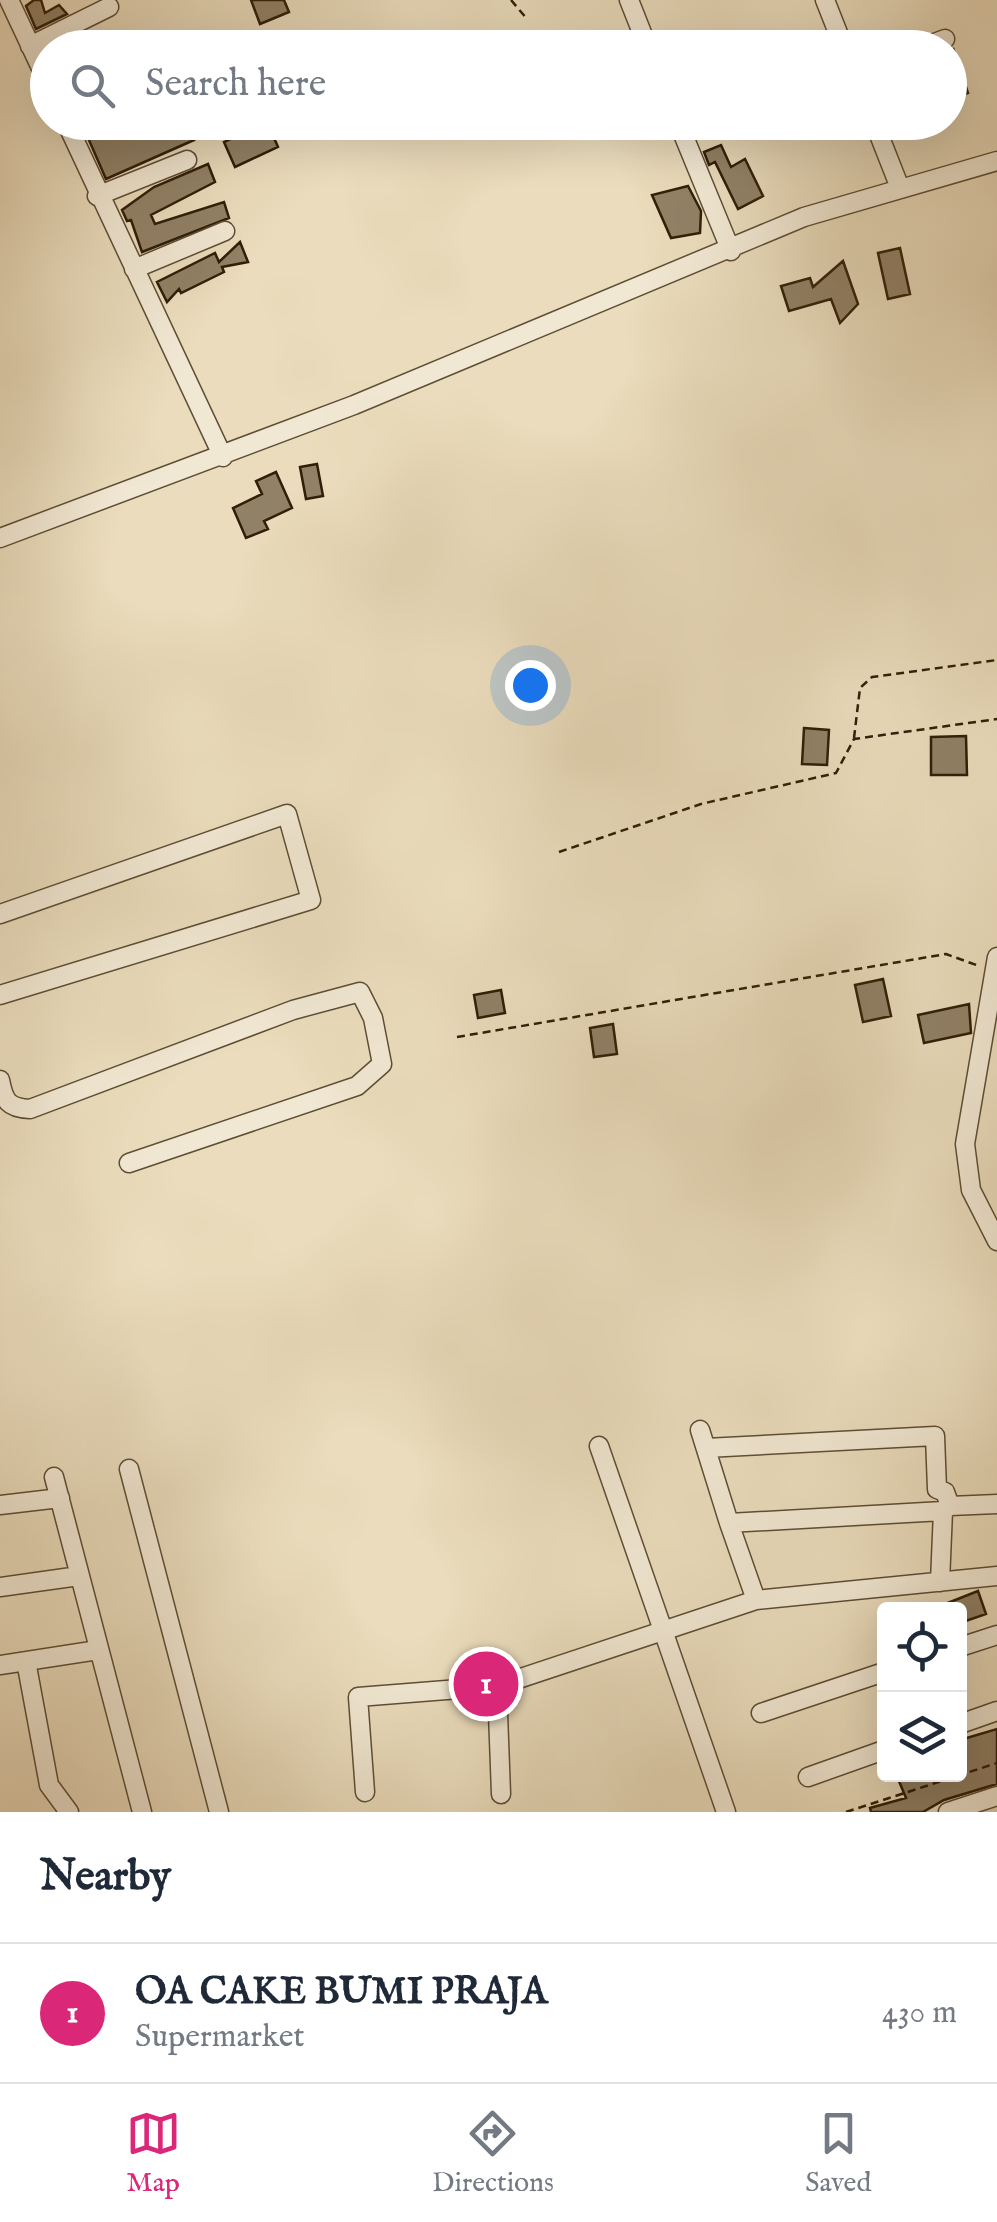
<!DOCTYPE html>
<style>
body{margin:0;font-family:"IM FELL English",serif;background:#f6f6f7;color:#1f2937}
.controls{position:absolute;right:30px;bottom:30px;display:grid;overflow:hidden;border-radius:10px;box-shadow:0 10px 40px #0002}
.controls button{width:90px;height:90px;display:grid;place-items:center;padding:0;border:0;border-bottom:2px solid #e0e1e3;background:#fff;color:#1f2937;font:50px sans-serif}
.you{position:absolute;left:530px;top:685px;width:35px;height:35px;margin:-25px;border:8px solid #fff;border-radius:50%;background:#1a73e8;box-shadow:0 0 0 15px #1a73e833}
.badge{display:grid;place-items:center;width:65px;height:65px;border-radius:50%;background:#db2777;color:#fff;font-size:32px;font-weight:700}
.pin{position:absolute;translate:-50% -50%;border:5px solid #fff;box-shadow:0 2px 10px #0006}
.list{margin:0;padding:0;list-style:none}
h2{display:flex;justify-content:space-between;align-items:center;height:130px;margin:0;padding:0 40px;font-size:42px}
h2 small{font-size:32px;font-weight:400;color:#747a83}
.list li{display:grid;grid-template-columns:65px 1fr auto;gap:30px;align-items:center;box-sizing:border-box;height:140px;padding:0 40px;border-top:2px solid #e0e1e3}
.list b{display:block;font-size:38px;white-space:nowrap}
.list p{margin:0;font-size:32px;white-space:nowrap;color:#747a83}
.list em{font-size:32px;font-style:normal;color:#747a83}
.icon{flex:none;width:55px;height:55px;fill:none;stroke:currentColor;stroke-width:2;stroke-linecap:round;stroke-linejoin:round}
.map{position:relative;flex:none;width:997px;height:1812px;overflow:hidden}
.search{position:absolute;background:#fff;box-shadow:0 10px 40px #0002;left:30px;right:30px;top:30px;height:110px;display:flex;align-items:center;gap:25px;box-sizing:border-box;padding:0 35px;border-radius:55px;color:#747a83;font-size:38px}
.sheet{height:270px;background:#fff}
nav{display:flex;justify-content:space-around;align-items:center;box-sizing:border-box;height:140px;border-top:2px solid #e0e1e3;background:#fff;font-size:28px;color:#747a83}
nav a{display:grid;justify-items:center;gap:5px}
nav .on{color:#db2777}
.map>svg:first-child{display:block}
.building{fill:#918166;stroke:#301e08;stroke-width:2.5}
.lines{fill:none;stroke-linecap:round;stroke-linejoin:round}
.minor-casing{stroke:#5e4e35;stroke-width:21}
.path{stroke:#301e08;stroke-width:2.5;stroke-dasharray:8 5;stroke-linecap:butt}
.minor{stroke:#f1e8d3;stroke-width:18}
</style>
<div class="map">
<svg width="997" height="1812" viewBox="0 0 997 1812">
<rect width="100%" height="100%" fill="#eadcbc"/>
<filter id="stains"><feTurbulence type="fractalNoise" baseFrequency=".002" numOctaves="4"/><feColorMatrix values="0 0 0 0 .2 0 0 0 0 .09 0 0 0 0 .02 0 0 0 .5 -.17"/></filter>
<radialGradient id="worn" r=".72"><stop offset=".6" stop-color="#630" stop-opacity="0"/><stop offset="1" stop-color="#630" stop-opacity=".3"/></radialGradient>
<path class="building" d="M34,0H41L45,13L59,5L67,14L36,29L26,6Z
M251,0H284L289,12L260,24Z
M953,48L968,93L954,98L950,83Z
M98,122H186L194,140L106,179L85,131Z
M244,122H267L278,147L235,167L224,142L247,131Z
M721,145L731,167L745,159L763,196L738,209L715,162L709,165L704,152Z
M208,164L215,182L151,215L155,224L224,202L229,218L142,252L131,220L127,221L122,210L154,187Z
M688,186L701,211L700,233L671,238L652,195Z
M240,242L248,262L222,267L224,272L181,293L179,289L167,302L157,282L215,253L219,262Z
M900,248L910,294L888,299L878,253Z
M843,261L858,304L840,323L831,299L789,311L781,286L810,278L813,287Z
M317,464L323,496L306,499L300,467Z
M276,472L292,508L264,521L268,529L246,538L233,508L262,494L256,481Z
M804,728L829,730L827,765L802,764Z
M966,736L967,775H931V737Z
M883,979L891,1016L863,1022L855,985Z
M501,990L505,1013L478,1018L474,995Z
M969,1004L971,1033L924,1043L918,1015Z
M613,1024L617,1054L594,1057L590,1028Z
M978,1591L986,1614L960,1623V1610H930Z
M997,1729V1784L944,1800L923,1812H871L870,1808L906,1798L896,1774H960V1740Z"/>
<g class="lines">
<defs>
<path id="minor" d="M9,0L48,83
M629,0L648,48
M825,0L844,48
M30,46L109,7
M921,48L945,39
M66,122L223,457
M678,122L731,251
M874,122L900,188
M97,196L187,160
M134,269L225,231
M0,538L354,405L804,217L997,161
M0,914L287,814L311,900L0,995
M997,957L965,1144L971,1190L997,1241
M0,1080C4,1101 8,1108 30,1109L293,1010L360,992L373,1018L382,1064L357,1086L129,1163
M700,1430L729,1523L943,1511L950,1506L997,1504
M599,1446L726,1812
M706,1448L935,1436L937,1489L945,1492L950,1506
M129,1469L219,1812
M54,1477L142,1812
M0,1505L60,1498
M729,1523L756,1600L997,1576
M940,1582L943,1511
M0,1587L79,1576
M960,1647L997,1635
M26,1661L49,1785L69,1812
M0,1665L98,1650
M761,1713L884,1672
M960,1724L997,1711
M808,1777L884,1750
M365,1792L358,1697L497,1686
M501,1794L497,1686L756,1600
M948,1812L997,1796"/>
</defs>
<use href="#minor" class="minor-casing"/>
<path class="path" d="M511,0L527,19
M854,738L860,688L872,677L997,660
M559,852L701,804L836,773L854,739L997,719
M457,1037L946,954L979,966
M846,1812L997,1763"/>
<use href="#minor" class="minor"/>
</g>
<rect width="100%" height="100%" filter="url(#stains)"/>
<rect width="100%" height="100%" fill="url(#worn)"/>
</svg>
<div class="controls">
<button><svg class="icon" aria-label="locate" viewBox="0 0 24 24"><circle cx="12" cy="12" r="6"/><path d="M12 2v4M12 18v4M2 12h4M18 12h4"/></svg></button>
<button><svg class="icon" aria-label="layers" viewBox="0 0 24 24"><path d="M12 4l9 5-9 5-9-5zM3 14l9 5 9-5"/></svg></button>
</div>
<div class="you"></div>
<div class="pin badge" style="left:486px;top:1684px">1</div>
<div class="search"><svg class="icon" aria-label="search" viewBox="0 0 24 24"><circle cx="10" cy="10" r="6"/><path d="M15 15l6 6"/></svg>Search here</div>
</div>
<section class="sheet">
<h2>Nearby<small></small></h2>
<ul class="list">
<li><span class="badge">1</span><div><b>OA CAKE BUMI PRAJA</b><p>Supermarket</p></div><em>430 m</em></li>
</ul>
</section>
<nav>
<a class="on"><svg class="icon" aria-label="map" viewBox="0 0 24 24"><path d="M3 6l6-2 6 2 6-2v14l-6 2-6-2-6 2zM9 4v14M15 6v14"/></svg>Map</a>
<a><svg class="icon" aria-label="directions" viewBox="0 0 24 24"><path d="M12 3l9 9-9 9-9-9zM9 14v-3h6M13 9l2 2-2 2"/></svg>Directions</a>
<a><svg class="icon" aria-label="saved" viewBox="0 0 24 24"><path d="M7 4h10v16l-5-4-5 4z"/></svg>Saved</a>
</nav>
